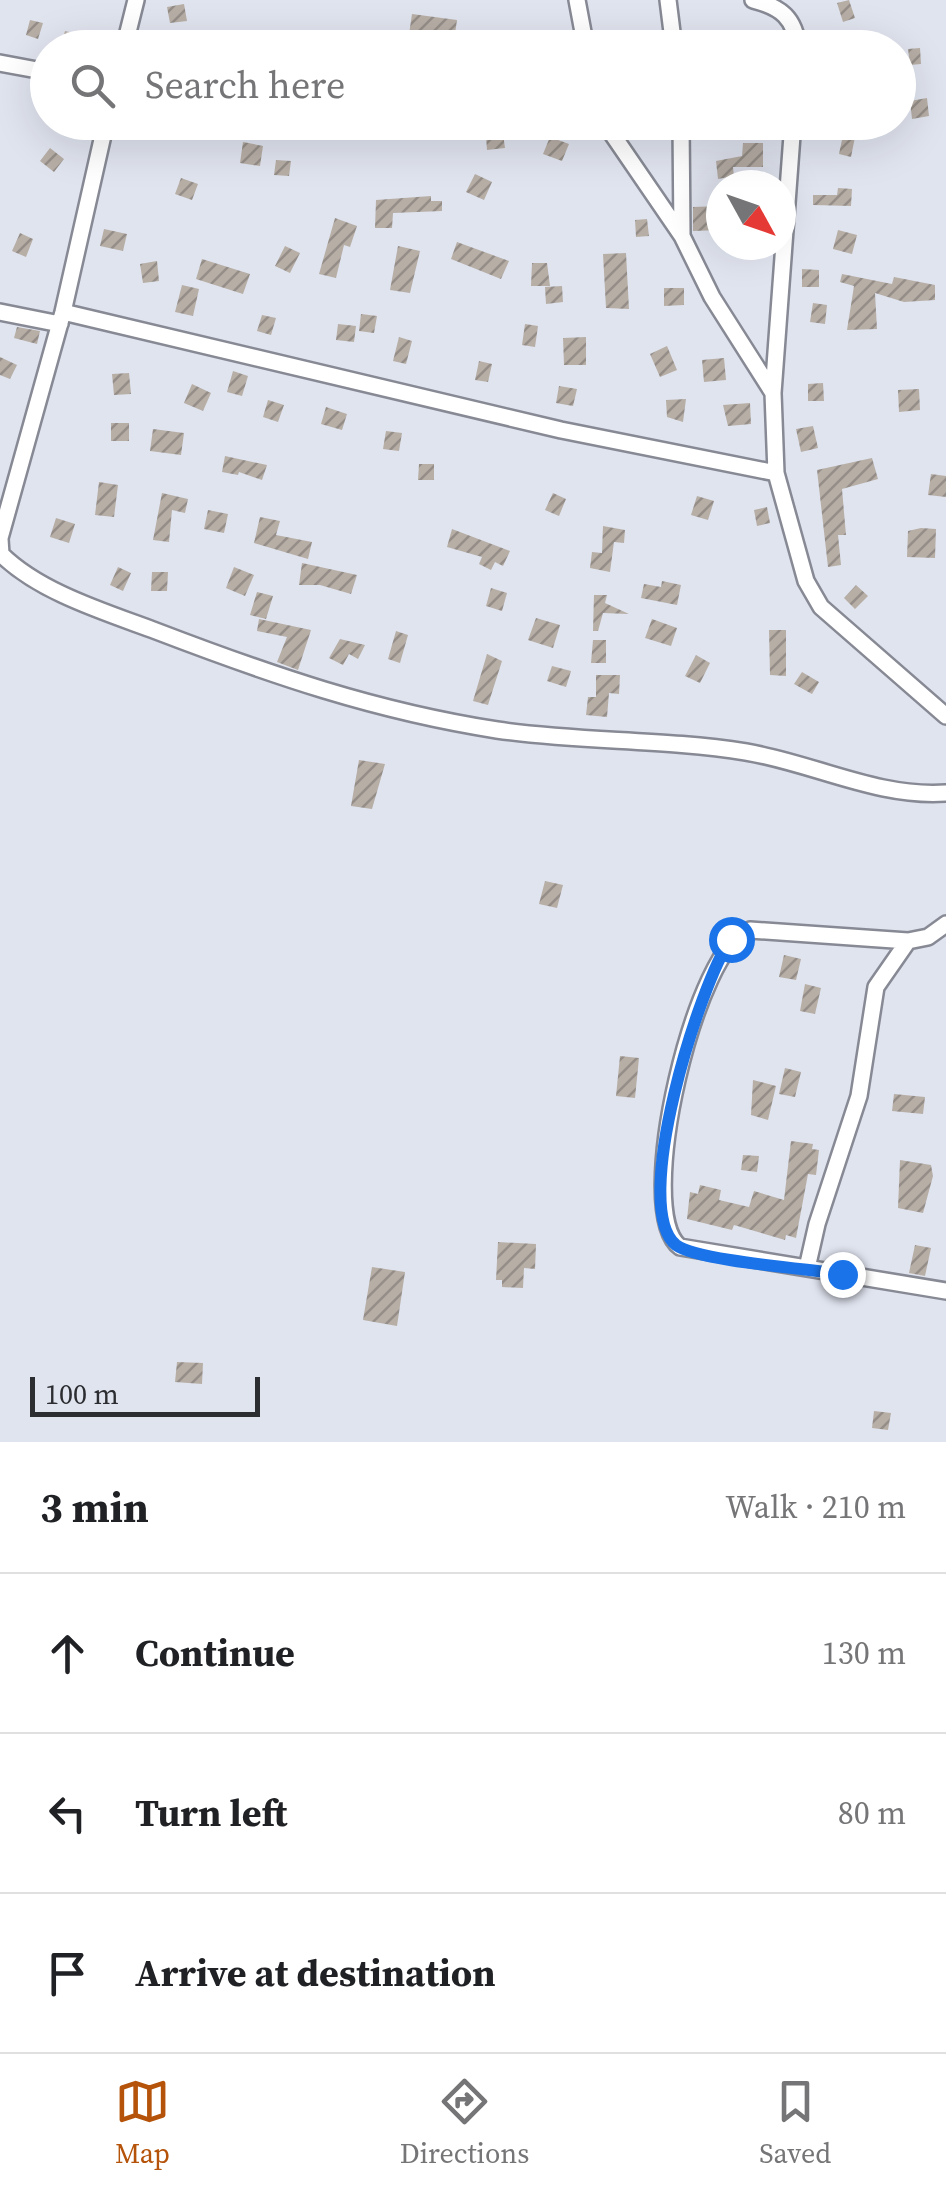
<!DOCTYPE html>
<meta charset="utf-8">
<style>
body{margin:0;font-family:"Source Serif 4",serif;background:#f2f2f2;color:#202124}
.compass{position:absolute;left:706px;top:170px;width:90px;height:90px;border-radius:50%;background:#fff;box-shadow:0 10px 40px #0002;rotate:130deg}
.scale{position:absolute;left:30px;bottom:25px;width:230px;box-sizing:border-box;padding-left:10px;border:5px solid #2c2d31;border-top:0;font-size:28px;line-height:35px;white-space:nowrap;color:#2c2d31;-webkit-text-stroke:8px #e0e4ef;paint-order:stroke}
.stop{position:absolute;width:30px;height:30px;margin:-22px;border:8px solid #1a73e8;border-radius:50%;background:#fff}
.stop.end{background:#1a73e8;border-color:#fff;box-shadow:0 2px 10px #0008}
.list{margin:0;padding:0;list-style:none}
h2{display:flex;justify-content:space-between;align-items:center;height:130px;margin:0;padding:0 40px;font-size:42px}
h2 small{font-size:32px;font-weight:400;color:#757577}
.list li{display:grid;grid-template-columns:65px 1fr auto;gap:30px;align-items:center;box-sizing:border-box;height:160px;padding:0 40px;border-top:2px solid #e0e0e0}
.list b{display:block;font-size:38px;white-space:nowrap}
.list em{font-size:32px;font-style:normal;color:#757577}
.icon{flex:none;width:55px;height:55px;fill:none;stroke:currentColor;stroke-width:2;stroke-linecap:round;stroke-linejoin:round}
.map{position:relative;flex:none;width:946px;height:1442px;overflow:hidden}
.search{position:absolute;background:#fff;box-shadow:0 10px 40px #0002;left:30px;right:30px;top:30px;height:110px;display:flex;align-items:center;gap:25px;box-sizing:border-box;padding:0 35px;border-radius:55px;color:#757577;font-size:38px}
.sheet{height:610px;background:#fff}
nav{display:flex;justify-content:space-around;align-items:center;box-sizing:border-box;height:140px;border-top:2px solid #e0e0e0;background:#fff;font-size:28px;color:#757577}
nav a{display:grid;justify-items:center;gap:5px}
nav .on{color:#b45309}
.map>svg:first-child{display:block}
.building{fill:url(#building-hatch)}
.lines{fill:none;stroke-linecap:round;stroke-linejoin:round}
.minor-casing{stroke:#878a94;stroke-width:20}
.minor{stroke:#fff;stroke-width:15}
.route{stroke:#1a73e8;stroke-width:12}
</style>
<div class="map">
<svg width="946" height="1442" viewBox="0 0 946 1442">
<defs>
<pattern id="building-hatch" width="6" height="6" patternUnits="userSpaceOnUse" patternTransform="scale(2.5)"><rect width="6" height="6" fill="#b7aea6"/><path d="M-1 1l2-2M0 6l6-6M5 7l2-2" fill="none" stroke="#958e88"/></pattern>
</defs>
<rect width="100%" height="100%" fill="#e0e4ef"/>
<path class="building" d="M849,0L855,18L843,22L837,3Z
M184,4L187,21L170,23L167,7Z
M412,14L457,20L453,48L408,41Z
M30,20L43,23L38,39L26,35Z
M65,31L86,36L82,48H60Z
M276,31L292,33L290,48H274Z
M920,48L921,64L910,65L908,49Z
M927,98L929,116L912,119L910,101Z
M503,134L505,148L487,150L486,136Z
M843,135L855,137L851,157L839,154Z
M550,137L569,144L562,161L543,154Z
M243,142L263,146L260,166L240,163Z
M743,143H763V167H733L734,176L718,179L716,161L742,156Z
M50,148L64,159L54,172L40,161Z
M276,160L291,161L289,176L274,175Z
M475,174L492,182L484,200L466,192Z
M181,178L198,184L192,200L175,194Z
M838,188L852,189L851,206L813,205V195H837Z
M431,196V201H442V211L393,213L392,228H375L376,200Z
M720,206L721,230L693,231V207Z
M335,218L357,226L350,247L344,245L336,278L319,274Z
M647,219L649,236L636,237L635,220Z
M104,229L127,234L123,251L100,246Z
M838,230L857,235L852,254L833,249Z
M20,233L33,239L26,257L12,251Z
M457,242L509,261L501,279L451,259Z
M285,246L300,253L290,273L275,266Z
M398,246L420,251L410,293L390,290Z
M626,253L629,309L606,308L603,254Z
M202,259L250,274L243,294L196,279Z
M157,261L159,281L143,283L140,264Z
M532,263H547L550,286H531Z
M802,269L819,270V287H802Z
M842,274L892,284L894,277L935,285V300L904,302L875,293L877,329L847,330L854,286L840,282Z
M182,285L199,289L193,316L175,312Z
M562,286L563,302L546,304L545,287Z
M664,288H684V305L664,306Z
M813,303L827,305L825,324L810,322Z
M361,314L377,316L374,333L359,331Z
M262,315L276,318L271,335L257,331Z
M338,324L356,326L354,342L336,340Z
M525,324L538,326L535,347L522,345Z
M17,327L40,331L37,344L14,338Z
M399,337L412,341L406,364L393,361Z
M586,337V365H564L563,338Z
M667,346L677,370L660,377L650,354Z
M0,357L17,365L10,379L0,375Z
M724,358L726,380L704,382L702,360Z
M479,361L492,364L488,382L475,380Z
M233,371L248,376L242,396L227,392Z
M129,373L131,394L114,395L112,374Z
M823,383L824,401H808V384Z
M192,384L211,393L203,411L184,403Z
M559,386L577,389L573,406L556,403Z
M919,389L920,410L899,412L898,390Z
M686,399L683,422L667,417L666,400Z
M268,400L284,405L278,422L263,417Z
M750,403L751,424L728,426L723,405Z
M326,407L347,414L342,430L321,424Z
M111,423H129V441H111Z
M813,426L818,448L801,452L796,429Z
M153,429L184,433L181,455L150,451Z
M386,431L402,433L399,451L383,449Z
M225,456L267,465L262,480L239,472L238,475L222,472Z
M872,458L878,479L842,489L846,535H838L841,565L828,567L817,470Z
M419,464H434V480H418Z
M931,474L946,476V497L928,495Z
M99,482L118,485L114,517L95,515Z
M162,493L188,499L185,513L172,510L169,542L153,540Z
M553,493L566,499L559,516L545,510Z
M697,496L714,501L708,520L691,515Z
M767,507L770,523L757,526L754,510Z
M208,510L228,514L224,533L204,529Z
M260,517L280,521L276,535L312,542L308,559L254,543Z
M56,518L75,524L69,543L50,537Z
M603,526L625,530L624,543L614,542L610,572L590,568L592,552L602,553Z
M921,528L936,529L935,558L907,557L908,531Z
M452,529L510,551L503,566L495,562L491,570L479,564L482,557L447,547Z
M302,563L357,575L351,594L320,585H299Z
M118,567L131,573L123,591L110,585Z
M234,567L254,575L245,596L226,588Z
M152,572H168L167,591H151Z
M662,581L681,585L677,605L641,598L644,584L661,587Z
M856,585L868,596L855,609L844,598Z
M491,588L507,593L502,611L486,606Z
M257,592L273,596L266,619L250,615Z
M594,595H607L605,603L629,614L603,613L598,631H593Z
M536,618L560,625L553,648L528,640Z
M259,619L311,630L298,670L277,662L287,637L257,631Z
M652,619L677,628L671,646L645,638Z
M769,630H786V676L770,675Z
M396,631L408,635L400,663L388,659Z
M340,639L365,645L358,659L349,654L343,665L329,658Z
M593,640H606V663H591Z
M487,654L502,661L488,705L473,701Z
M696,655L710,663L700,683L685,676Z
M552,666L571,671L566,687L547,681Z
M802,672L819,682L812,694L794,684Z
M596,675H620L619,694L609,693L607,717L586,715L588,697H596Z
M359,760L385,764L372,809L351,806Z
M545,881L563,885L557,908L539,904Z
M784,955L801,959L796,980L779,977Z
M805,984L821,988L815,1014L800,1011Z
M620,1056L639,1058L635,1098L616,1096Z
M785,1068L801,1072L795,1097L779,1094Z
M753,1080L776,1086L768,1120L751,1115Z
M894,1094L925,1097L923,1114L892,1111Z
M791,1141L813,1144L812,1149L819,1150L816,1175L808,1174L796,1238L786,1235L785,1240L734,1225L732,1230L687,1219L690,1192L698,1194L700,1185L721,1190L719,1200L749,1207L754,1191L784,1200Z
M743,1155L759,1156L757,1172L741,1170Z
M900,1160L931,1165L933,1176L923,1213L898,1208Z
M498,1242L536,1244L535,1269L524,1268L523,1288L502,1287V1280H496Z
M915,1245L931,1248L925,1276L909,1273Z
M372,1267L405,1272L397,1326L363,1320Z
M177,1362L203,1363L202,1384L175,1382Z
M874,1411L891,1413L888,1430L872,1428Z"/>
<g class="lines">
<defs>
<path id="minor" d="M577,0L586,48
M668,0L674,48
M753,0C781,7 795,18 798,48
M124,48L136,0
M0,63L48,72
M604,122L682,236L712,297L773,393
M681,122L682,236
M0,312L60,324
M63,312L561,430L776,473L806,581L821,607L946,716
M776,473L773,393L793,122
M0,538L63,312L106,122
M0,539L1,554C39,592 105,612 156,631C271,675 375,711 497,730C580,742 664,739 746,752C813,763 878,798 946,793
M946,924L928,937L908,941L750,930C697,941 632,1212 680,1247L946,1291
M807,1268L817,1224L859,1096L876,987L908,941"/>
</defs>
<use href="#minor" class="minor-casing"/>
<use href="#minor" class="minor"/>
</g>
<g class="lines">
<path class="route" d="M731,939C700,982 629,1207 676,1245C697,1261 809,1269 842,1274"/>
</g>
</svg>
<svg class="compass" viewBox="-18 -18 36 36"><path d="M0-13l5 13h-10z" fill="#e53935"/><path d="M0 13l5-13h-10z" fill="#757577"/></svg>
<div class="scale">100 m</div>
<div class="stop" style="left:731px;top:939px"></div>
<div class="stop end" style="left:842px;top:1274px"></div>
<div class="search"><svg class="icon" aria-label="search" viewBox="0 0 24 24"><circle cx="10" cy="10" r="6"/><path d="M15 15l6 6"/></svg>Search here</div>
</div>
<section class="sheet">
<h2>3 min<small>Walk · 210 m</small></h2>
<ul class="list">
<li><svg class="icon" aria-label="ahead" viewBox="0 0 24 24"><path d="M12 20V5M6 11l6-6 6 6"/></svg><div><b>Continue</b></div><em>130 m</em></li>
<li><svg class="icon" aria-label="left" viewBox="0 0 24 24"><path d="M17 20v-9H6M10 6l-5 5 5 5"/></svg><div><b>Turn left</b></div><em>80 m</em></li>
<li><svg class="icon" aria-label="arrive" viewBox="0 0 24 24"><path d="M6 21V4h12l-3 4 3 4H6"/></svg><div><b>Arrive at destination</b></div></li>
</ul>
</section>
<nav>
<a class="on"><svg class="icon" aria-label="map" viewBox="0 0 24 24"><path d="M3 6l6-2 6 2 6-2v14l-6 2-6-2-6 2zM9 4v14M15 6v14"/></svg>Map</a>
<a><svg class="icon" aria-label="directions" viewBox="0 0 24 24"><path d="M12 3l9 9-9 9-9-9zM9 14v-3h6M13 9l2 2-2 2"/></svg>Directions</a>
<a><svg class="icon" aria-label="saved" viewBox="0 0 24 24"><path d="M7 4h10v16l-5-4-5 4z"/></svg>Saved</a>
</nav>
